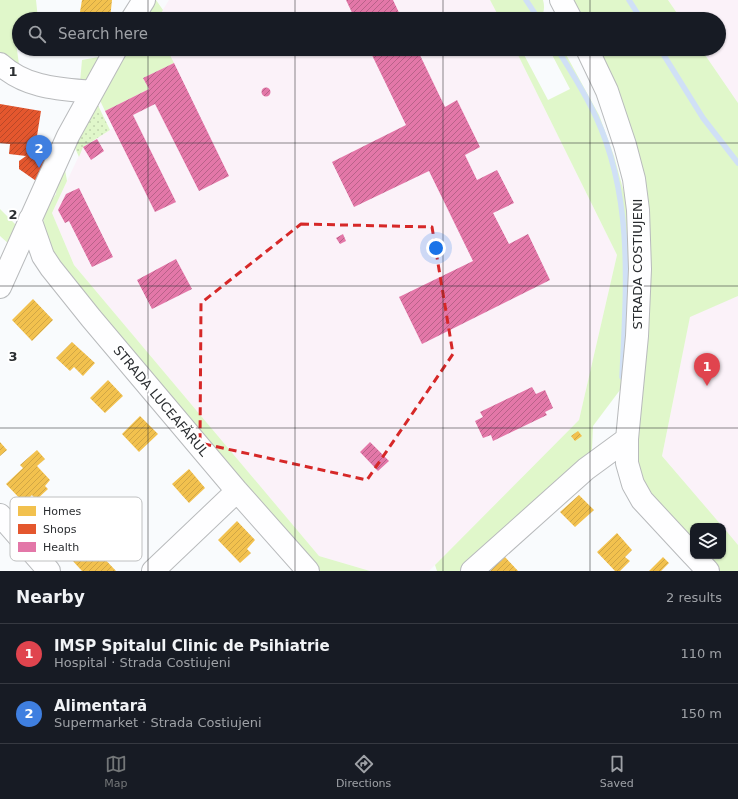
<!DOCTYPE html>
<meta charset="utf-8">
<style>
body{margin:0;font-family:"DejaVu Sans",sans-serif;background:#242831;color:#f1f3f6}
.controls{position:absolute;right:12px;bottom:12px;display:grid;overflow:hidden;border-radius:8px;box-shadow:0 1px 3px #0004}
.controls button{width:36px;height:36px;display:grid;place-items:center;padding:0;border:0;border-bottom:1px solid #363941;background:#171b24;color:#f1f3f6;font:20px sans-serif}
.you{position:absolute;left:436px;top:248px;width:14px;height:14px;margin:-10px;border:3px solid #fff;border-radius:50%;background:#1a73e8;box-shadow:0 0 0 6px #1a73e833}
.badge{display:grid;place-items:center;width:26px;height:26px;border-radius:50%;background:#737678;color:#fff;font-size:13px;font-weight:700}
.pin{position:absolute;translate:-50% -33px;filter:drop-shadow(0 1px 2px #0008)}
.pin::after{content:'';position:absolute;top:21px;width:14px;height:12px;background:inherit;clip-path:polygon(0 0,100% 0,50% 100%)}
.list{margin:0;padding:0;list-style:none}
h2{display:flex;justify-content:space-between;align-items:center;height:52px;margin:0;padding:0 16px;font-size:17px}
h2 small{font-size:13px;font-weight:400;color:#9ea1a6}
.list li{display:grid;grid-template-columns:26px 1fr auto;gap:12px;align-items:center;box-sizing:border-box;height:60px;padding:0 16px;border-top:1px solid #363941}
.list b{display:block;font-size:15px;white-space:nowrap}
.list p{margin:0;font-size:13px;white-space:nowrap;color:#9ea1a6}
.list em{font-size:13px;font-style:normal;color:#9ea1a6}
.icon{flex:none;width:22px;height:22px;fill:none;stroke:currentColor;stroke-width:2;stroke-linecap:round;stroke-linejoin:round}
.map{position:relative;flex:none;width:738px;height:571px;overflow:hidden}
.search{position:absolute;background:#171b24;box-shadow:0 1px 3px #0004;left:12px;right:12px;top:12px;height:44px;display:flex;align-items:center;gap:10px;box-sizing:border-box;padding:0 14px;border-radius:22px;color:#9ea1a6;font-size:15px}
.sheet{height:172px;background:#171b24}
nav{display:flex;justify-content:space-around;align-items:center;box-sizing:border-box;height:56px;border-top:1px solid #363941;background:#171b24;font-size:11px;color:#9ea1a6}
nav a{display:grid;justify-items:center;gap:2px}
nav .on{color:#737678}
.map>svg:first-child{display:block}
.medical{fill:#fbf2f9}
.grass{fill:url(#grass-dots)}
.green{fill:#e0f7ca}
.homes{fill:url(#homes-hatch)}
.shops{fill:url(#shops-hatch)}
.health{fill:url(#health-hatch)}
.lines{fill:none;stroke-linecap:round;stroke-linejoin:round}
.stream{stroke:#d0e0f6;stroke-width:5.5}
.minor-casing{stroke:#b8babc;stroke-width:24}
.minor{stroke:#fefeff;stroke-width:22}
.marked{fill:none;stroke:#d62828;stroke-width:3;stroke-dasharray:8 5;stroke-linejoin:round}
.grid{fill:none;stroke:#2b2e31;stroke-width:1;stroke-opacity:0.55}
.labels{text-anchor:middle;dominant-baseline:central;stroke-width:4;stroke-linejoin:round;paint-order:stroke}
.street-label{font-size:13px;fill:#2b2e31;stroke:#fff}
.key{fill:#fff;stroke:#bfc0c1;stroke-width:1}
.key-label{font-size:11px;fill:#2b2e31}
.grid-label{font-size:13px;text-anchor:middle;font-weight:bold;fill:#2b2e31;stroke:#fff;stroke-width:4;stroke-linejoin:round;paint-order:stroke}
</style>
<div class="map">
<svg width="738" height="571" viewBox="0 0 738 571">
<defs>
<pattern id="grass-dots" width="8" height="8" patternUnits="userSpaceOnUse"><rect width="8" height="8" fill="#e0f7ca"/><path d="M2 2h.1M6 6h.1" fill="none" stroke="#c0d4ae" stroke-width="1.8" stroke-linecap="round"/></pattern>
<pattern id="homes-hatch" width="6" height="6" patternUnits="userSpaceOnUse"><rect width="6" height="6" fill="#f2c14e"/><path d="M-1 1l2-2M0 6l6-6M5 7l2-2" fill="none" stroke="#d0a645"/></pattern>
<pattern id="shops-hatch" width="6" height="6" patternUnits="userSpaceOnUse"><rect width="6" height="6" fill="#e4572e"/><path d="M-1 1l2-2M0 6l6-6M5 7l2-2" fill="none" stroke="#b94828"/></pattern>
<pattern id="health-hatch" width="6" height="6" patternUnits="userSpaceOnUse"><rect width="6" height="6" fill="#e377a8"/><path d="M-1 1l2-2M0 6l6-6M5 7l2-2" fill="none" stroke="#b86289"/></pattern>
</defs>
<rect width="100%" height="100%" fill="#f9fbfd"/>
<path class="medical" d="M169,0H490L500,19H157Z
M668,0H738V103L701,49H719V19H681Z
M167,49H515L617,255L579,420L429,571H370L319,556L74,265L52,213L83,147L113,128L105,111L149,89L143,78L173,63Z
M738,296V545L662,456L690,316Z"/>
<path class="grass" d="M93,95L110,130L83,147L79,157L75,148Z"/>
<path class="green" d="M0,0H36L38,19H19V33L15,35L20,72L80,82L82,60L104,56L88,87L25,78L0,57Z
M150,0H156L163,10L157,19H139Z
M490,0H543C545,7 544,12 541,19H500Z
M570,0H668L681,19H580Z
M121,49H167L174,63L143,78L149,89L105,111L96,92Z
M549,49H563L599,115L614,156L626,200L630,244L629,331L625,378L620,390L593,426L592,449L587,461L491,548L461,571H437L435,565L579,420L617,255L517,53L522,51L548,100L570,89Z
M595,49H701L738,103V296L690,317L662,456L722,526H693V545L653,502L635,462L647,243Z
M63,158L67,181L52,213L74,265L319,556L370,571H317L263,503L228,467L60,274L43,226L44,211L56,194L60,164Z
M0,209L18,227L10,245L0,236Z
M723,527L738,545V571H717L703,556H723Z"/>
<path class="homes" d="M82,0H112L110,19H103V15L80,12Z
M33,299L53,320L32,341L12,320Z
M72,342L95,363L83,376L74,367L70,371L56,358Z
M108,380L123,396L105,413L90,398Z
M140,416L158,434L139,452L122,434Z
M578,431L582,436L575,441L571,436Z
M0,442L7,450L0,456Z
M37,450L45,459L37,466L50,480L45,486L48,489L36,500L32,495L24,503L6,484L23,468L20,465Z
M189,469L205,488L189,503L172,484Z
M579,495L594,510L575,527L560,512Z
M237,521L255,540L247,549L251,553L240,563L218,540Z
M617,533L632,550L625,557L630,561L620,571H615L597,552Z
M83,547L93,558L99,553L116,571H82L71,559Z
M505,557L518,571H490Z
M663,557L669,563L661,571H649Z"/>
<path class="shops" d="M0,104L41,111L36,142L55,150L39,183L19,169V161L26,156L9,154L10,144L0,143Z"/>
<path class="health" d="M346,0H393L402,19H355Z
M369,49H417L445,107L457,100L480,147L465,155L477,180L497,170L514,203L493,213L509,244L528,234L550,280L422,344L399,297L473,261L429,171L354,207L332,162L406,125Z
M174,63L229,176L199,191L155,104L133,115L176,202L155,212L105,111L149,89L143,78Z
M261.5 92a4.5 4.5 0 1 1 9 0a4.5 4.5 0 1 1-9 0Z
M97,139L104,151L91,160L83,147Z
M79,188L113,257L92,267L69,221L65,223L58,210L66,194Z
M343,234L346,241L340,244L336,238Z
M176,259L192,289L152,309L137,280Z
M532,387L536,394L545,390L553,408L545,412L547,415L493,441L491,435L483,438L475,421L483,417L480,412Z
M370,442L389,461L378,471L360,452Z"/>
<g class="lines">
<path class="stream" d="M526,0L536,15
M629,0L641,19
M557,49C571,71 585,93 596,117C634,199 626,290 622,377
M660,49L703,118L738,163"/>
<defs>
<path id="minor" d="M561,0L571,19
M132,19L144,0
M587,49L607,91L625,145L634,179L638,210L640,269L637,336L627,439V463L633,484L642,500L693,555
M0,64C26,88 59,89 92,92
M30,219L43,256L51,268L91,318L237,491L308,571
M0,287L68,136L116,49
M0,515L49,571
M694,556L708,571
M153,571L237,491
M472,571L586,469L627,439"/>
</defs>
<use href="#minor" class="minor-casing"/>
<use href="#minor" class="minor"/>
</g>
<path class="marked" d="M301,224L432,227L453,354L367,480L200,443L201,303Z"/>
<path class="grid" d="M148,0V19M295,0V19M443,0V19M590,0V19M148,49V571M295,49V571M443,49V571M590,49V571M0,143H738M0,286H738M0,428H738"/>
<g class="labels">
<g class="street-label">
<text transform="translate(637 264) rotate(-90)">STRADA COSTIUJENI</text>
<text transform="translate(161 401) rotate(50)">STRADA LUCEAFĂRUL</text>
</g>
</g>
<rect x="10" y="497" width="132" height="64" rx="6" class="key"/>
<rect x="18" y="506" width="18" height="10" fill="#f2c14e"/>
<rect x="18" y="524" width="18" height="10" fill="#e4572e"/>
<rect x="18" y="542" width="18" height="10" fill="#e377a8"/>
<g class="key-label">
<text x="43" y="515">Homes</text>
<text x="43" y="533">Shops</text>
<text x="43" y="551">Health</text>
</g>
<g class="grid-label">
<text x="13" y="76">1</text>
<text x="13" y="219">2</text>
<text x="13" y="361">3</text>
</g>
</svg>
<div class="controls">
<button><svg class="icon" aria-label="layers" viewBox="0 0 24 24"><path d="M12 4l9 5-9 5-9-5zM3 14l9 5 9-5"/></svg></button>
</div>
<div class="you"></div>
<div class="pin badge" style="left:707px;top:386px;background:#e0444e">1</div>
<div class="pin badge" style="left:39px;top:168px;background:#3f7fe0">2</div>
<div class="search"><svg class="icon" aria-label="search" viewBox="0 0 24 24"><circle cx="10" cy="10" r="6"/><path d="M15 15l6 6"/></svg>Search here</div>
</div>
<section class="sheet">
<h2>Nearby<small>2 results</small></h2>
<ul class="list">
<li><span class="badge" style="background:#e0444e">1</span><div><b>IMSP Spitalul Clinic de Psihiatrie</b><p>Hospital · Strada Costiujeni</p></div><em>110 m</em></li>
<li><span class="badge" style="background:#3f7fe0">2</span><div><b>Alimentară</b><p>Supermarket · Strada Costiujeni</p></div><em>150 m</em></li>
</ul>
</section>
<nav>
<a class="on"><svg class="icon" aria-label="map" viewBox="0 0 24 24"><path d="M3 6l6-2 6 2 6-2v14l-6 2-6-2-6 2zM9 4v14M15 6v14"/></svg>Map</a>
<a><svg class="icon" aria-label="directions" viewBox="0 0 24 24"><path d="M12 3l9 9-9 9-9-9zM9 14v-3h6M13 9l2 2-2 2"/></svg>Directions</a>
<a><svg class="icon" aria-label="saved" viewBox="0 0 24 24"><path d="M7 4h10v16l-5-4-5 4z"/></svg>Saved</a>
</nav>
